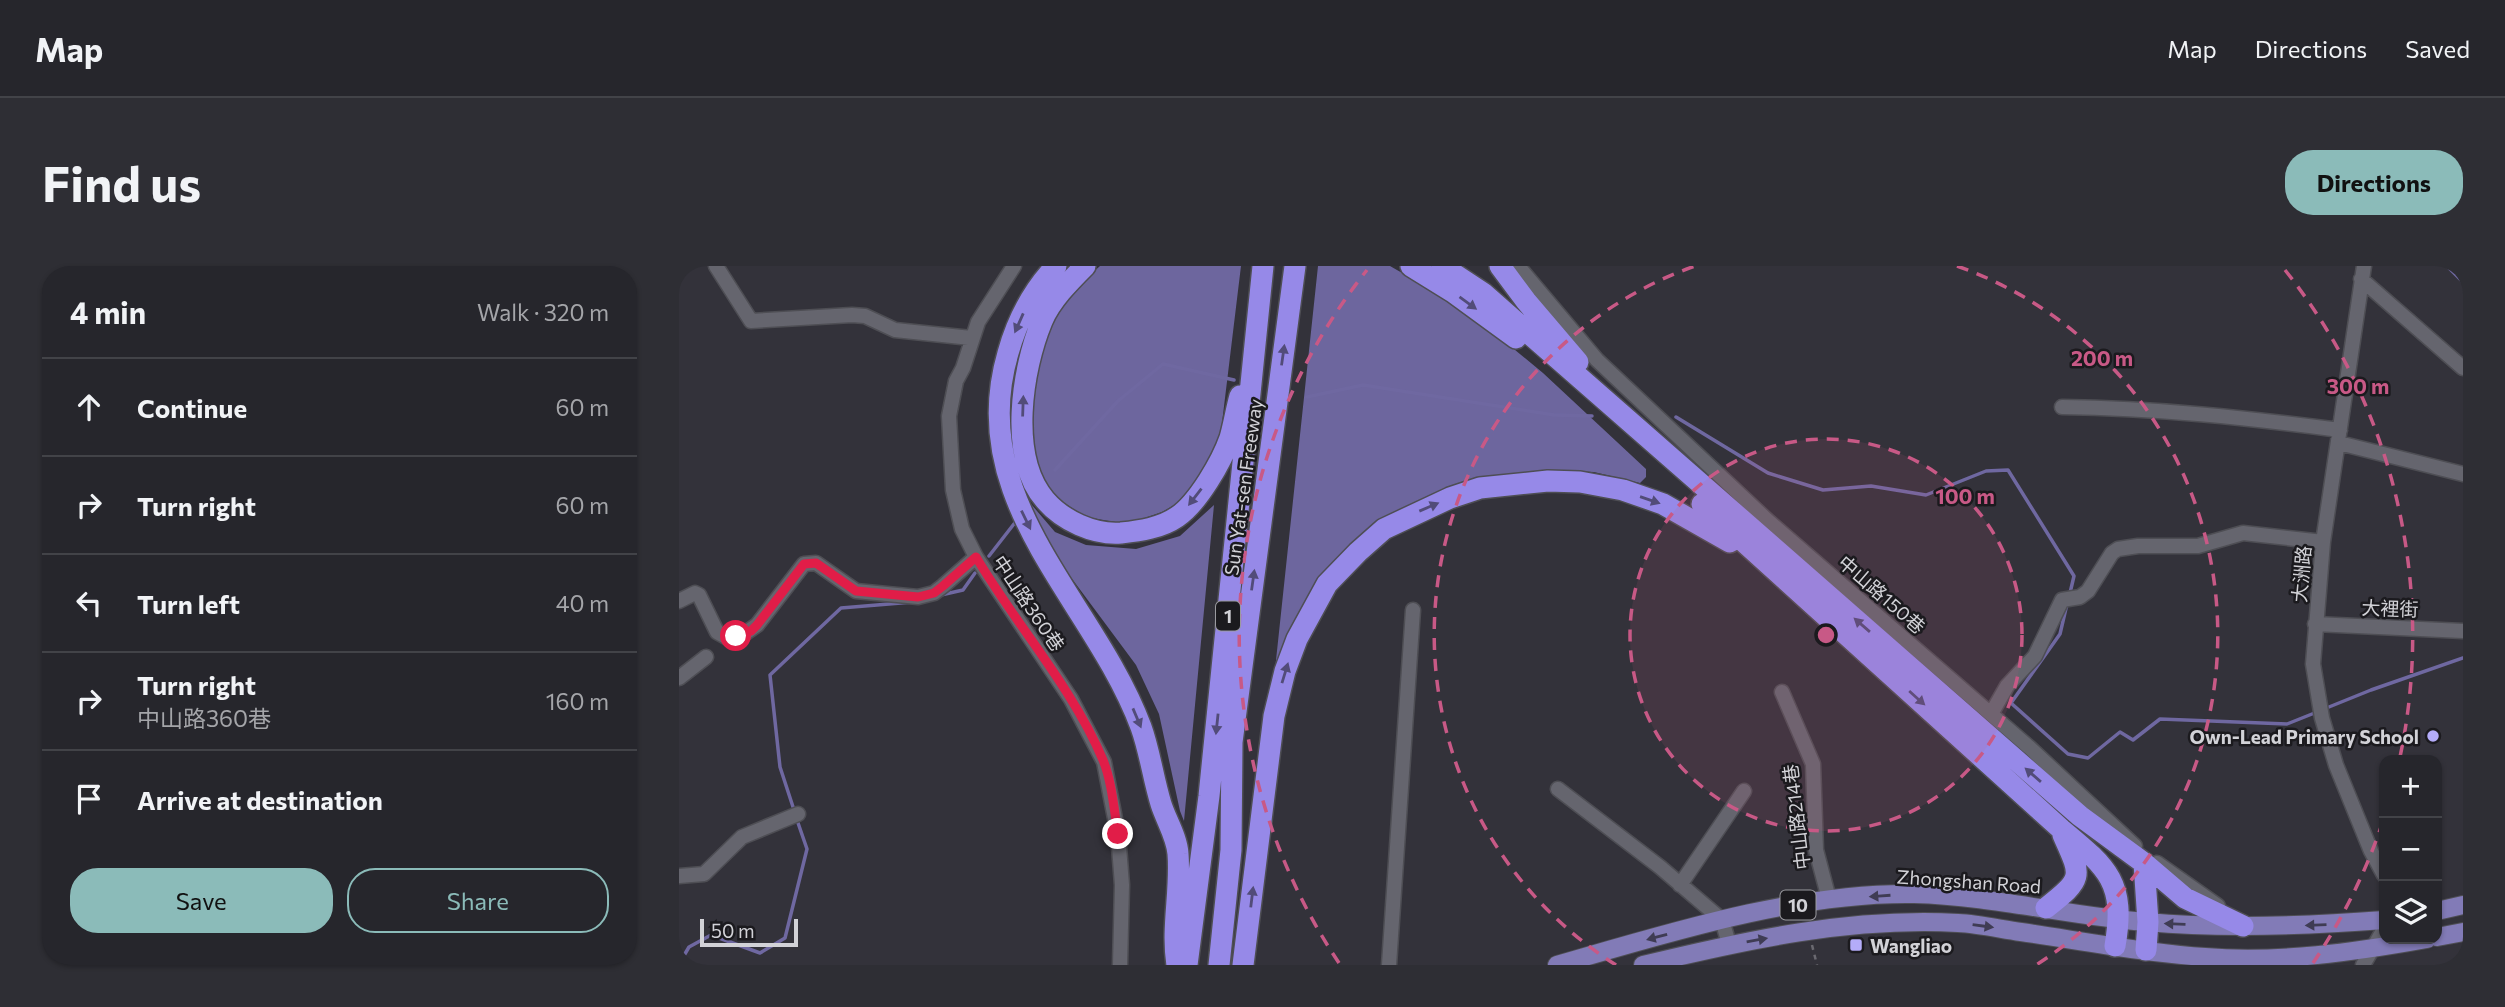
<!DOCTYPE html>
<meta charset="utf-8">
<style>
body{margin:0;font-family:Commissioner,"Noto Sans TC",sans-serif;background:#2e2e34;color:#f1f3f6}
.controls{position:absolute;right:21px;bottom:21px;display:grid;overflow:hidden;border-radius:14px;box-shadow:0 2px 5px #0004}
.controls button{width:63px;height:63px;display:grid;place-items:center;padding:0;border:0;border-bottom:2px solid #424348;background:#26262c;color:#f1f3f6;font:35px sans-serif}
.scale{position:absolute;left:21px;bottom:18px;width:98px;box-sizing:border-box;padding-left:7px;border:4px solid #d2d2d7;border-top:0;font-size:19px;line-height:24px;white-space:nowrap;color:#d2d2d7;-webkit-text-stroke:5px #1b1a1e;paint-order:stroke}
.stop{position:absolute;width:21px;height:21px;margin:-16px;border:5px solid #e11d48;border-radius:50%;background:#fff}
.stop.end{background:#e11d48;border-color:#fff;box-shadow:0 2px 7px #0008}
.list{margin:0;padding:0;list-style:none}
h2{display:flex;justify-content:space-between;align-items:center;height:91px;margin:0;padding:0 28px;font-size:30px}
h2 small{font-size:23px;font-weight:400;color:#a4a5a9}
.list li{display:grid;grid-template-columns:46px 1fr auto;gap:21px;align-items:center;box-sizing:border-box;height:98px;padding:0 28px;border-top:2px solid #424348}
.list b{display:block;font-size:26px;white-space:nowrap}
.list p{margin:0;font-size:23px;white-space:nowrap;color:#a4a5a9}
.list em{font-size:23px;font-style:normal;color:#a4a5a9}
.actions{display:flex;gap:14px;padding:21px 28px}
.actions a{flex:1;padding:16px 0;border:2px solid #8bbbb9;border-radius:28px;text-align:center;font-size:24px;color:#8bbbb9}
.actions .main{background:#8bbbb9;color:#111}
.icon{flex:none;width:38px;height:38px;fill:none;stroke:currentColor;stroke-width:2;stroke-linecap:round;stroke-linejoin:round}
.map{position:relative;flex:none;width:1784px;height:699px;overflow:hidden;border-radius:28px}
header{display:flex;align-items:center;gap:42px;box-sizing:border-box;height:98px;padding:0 35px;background:#26262c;border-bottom:2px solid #424348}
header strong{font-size:33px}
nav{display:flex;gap:38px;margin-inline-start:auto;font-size:24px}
.intro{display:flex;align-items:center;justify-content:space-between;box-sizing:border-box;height:168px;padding:0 42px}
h1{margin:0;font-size:49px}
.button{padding:18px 32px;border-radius:28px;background:#8bbbb9;color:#111;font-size:24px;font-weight:700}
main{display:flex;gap:42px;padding:0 42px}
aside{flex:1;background:#26262c;border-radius:28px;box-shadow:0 2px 5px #0004}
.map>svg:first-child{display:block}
.forest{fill:#6d669e}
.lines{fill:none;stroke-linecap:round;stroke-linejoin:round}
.stream{stroke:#6f68a1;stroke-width:3.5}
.minor-casing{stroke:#4e4e54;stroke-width:17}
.major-casing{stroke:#4e4e54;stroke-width:20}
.highway-casing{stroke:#4e4e54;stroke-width:24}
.path{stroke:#6a6970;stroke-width:2.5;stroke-dasharray:5 5;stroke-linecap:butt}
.minor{stroke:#65656e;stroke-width:14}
.major{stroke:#827bb7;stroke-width:18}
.highway{stroke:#9689e8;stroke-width:21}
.oneway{fill:#524c79}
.oneway2{fill:#3f3c54}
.route{stroke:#e11d48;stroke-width:9}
.ring{fill:none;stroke:#c85986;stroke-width:3.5;stroke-dasharray:12 9}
.poi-dot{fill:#b4acf9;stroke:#1b1a1e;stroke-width:2.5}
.labels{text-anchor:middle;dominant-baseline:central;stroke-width:5;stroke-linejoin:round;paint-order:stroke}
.shield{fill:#1b1a1e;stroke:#9b9ba0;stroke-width:2}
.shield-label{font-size:18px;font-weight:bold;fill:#d2d2d7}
.street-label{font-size:19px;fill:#d2d2d7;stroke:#1b1a1e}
.poi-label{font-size:19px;font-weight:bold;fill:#d2d2d7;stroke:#1b1a1e;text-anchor:end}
.centre{fill:#c85986;stroke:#1b1a1e;stroke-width:3.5}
.ring-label{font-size:21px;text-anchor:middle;font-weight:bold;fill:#c85986;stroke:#1b1a1e;stroke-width:5;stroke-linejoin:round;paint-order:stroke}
</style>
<header>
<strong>Map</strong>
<nav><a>Map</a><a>Directions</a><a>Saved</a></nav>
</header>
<div class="intro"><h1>Find us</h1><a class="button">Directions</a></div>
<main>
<aside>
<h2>4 min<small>Walk · 320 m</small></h2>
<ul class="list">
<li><svg class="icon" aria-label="ahead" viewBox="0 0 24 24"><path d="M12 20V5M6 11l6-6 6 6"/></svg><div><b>Continue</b></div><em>60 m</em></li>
<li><svg class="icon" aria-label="right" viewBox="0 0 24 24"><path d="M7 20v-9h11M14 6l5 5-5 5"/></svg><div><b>Turn right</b></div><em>60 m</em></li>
<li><svg class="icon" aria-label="left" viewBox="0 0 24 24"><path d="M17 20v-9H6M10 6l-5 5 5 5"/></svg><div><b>Turn left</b></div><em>40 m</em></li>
<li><svg class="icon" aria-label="right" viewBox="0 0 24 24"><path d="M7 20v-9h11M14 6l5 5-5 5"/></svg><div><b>Turn right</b><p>中山路360巷</p></div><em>160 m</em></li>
<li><svg class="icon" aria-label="arrive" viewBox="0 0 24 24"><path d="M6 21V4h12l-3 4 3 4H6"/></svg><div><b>Arrive at destination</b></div></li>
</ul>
<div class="actions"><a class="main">Save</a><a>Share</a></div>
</aside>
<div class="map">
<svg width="1784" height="699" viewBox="0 0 1784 699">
<rect width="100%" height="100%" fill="#33323a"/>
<path class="forest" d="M421,0H562L542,165L525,212L506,233L483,246L448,258L407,251L376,231L356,202L351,166L352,125L373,52L398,21Z
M639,0H711L772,35L813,65L864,107L967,203V211L961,217L915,206L867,204L821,209L783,219L694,262L595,413Z
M340,224L376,266L407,279L457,283L501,270L535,239L505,555L501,545L480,448L457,399L382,298Z"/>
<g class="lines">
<path class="stream" d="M1768,0L1784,16
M628,131L684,119L875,149L913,150
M997,151L1089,207L1144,224L1192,220L1247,229L1307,205L1329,204L1395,310L1391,327
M376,204L439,135L484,98L555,114
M310,290L338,254
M262,329L284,324L296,307
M1388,338L1381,368L1332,437L1389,488L1409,492L1441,466L1454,474L1481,453L1608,458L1638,446
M1645,443L1692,424L1784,392
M116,547L101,501L91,409L162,342L234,336
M0,698L10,681L32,669L81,687L106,672L128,583L118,554"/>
<defs>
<path id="minor" d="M37,0L72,55L173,49L186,50L216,64L292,72
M335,0L299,56L284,102L277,115L270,150L274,224L283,263L297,291L392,433L425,496L439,568L443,619L441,699
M839,0L918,94L1088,254L1351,482L1456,580
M1685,0L1644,276L1634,398L1643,452L1657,499L1692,585L1705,609
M1682,13L1784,102
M1383,141C1477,142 1568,152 1661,164
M1660,177L1784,208
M0,335L16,327L20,329L38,366L49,372L65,368L78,359L125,298L137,297L177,325L239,331L255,327L264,320L297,291
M1636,358L1784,365
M0,412L27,391
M1103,426L1134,498L1137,584L1150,633
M1312,448L1328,420L1356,390L1383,334L1401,331L1409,325L1433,287L1439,283L1459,280H1519L1564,267L1644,276
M879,523L981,601L1043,654L1050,678
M1478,597L1539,640
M0,610L25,608L63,571L119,548
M1001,619L1065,525
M710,699L734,344
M1684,699L1705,663"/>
<path id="major" d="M1758,645L1784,639
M1758,671L1784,666
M878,699C989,667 1119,626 1235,628C1313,630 1390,650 1467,656C1546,663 1626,660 1705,654
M964,699C1067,674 1172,651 1279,657C1300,658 1321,663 1342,666C1403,675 1465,687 1526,691C1600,697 1676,686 1748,673"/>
<path id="highway" d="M377,0C354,24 338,55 329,87C285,237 415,334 462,461C471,486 474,512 482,538C487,554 498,571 499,588C502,625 492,662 498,699
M406,0C390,16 372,34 363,55C343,103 329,191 366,234C384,255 415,269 442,267C461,265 482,262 498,251C519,237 543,195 551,172C555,158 557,144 561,130
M732,0L774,26L837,72
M763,0L804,27L1401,550L1465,597L1506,632L1564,660
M821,0L847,35L899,96
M1023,238L1382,563C1429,602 1447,616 1436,680
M1465,597L1469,656L1467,684
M1367,642C1405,612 1403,611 1384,569
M508,699L530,530L584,0
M540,699L552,584L553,476L616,0
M564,699L595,450L606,405L618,373L648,318L679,286L705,263L771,232L801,222L869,215L901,216L944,224L984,238L1051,276"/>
</defs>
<use href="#minor" class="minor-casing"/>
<use href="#major" class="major-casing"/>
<use href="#highway" class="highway-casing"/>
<path class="path" d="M1133,679L1138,699"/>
<use href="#minor" class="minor"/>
<use href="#major" class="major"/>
<use href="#highway" class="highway"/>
</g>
<defs><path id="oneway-solid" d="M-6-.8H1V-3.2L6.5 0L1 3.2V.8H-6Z" transform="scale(1.75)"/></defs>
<g class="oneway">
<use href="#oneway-solid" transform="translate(789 37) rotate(36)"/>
<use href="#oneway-solid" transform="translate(340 57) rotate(114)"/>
<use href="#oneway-solid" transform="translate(604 89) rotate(-82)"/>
<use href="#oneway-solid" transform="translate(344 140) rotate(-88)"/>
<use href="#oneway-solid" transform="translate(516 231) rotate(128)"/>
<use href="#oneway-solid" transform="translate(971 234) rotate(19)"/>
<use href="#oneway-solid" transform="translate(750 241) rotate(-23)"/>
<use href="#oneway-solid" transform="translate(347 254) rotate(64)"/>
<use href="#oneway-solid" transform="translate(574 314) rotate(-82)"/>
<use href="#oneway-solid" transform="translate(1183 359) rotate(-139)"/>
<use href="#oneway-solid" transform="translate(606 407) rotate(-73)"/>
<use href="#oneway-solid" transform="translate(1238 432) rotate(42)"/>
<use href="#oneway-solid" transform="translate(458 452) rotate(67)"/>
<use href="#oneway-solid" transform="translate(538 458) rotate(96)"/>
<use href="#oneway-solid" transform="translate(1354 509) rotate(-139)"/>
<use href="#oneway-solid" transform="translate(573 631) rotate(-83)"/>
</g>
<g class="oneway2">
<use href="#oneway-solid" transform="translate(1201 630) rotate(176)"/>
<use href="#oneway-solid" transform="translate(1496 658) rotate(-178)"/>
<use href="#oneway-solid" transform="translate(1637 659) rotate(178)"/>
<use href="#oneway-solid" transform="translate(1304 660) rotate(8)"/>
<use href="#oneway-solid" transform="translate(978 671) rotate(165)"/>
<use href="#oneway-solid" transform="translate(1078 674) rotate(-10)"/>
</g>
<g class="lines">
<path class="route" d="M57,370L72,365L78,359L125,298L137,297L177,325L239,331L255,327L264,320L297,291C338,360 393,421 424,494C433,516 435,544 439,568"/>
</g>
<circle cx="1147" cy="369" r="196" fill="#c85986" fill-opacity=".12"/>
<g class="ring">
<circle cx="1147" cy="369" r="196"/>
<path d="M937 699A391 391 0 0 1 1016 0M1278 0A391 391 0 0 1 1357 699"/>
<path d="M1704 555A587 587 0 0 1 1634 697M660 697A587 587 0 0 1 688 4M1606 4A587 587 0 0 1 1721 491"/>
</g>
<g class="poi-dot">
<circle cx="1754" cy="470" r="7"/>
<rect x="1170" y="672" width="14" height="14" rx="3.5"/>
</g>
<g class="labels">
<g class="shield">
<rect x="537" y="335.5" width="24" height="29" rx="5"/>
<rect x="1101.5" y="624.5" width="35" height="29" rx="5"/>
</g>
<g class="shield-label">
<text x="549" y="350">1</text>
<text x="1119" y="639">10</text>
</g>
<g class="street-label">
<text transform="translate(564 221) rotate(-82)">Sun Yat-sen Freeway</text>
<text transform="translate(1622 308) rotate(-85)">大洲路</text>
<text transform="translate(1203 328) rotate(41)">中山路150巷</text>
<text transform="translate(350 337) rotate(56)">中山路360巷</text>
<text transform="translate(1711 342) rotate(2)">大裡街</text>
<text transform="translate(1117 551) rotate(-97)">中山路214巷</text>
<text transform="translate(1290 615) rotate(4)">Zhongshan Road</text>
</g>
<g class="poi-label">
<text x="1740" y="470">Own-Lead Primary School</text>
<text x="1191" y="679" text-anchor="start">Wangliao</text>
</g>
</g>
<circle cx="1147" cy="369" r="10" class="centre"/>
<g class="ring-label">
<text x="1423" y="100">200 m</text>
<text x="1679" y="128">300 m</text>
<text x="1286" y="238">100 m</text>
</g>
</svg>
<div class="controls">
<button>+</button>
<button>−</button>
<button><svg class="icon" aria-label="layers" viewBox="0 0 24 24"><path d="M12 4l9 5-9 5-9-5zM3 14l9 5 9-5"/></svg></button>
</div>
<div class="scale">50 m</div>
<div class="stop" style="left:57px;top:370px"></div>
<div class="stop end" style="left:439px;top:568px"></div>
</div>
</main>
